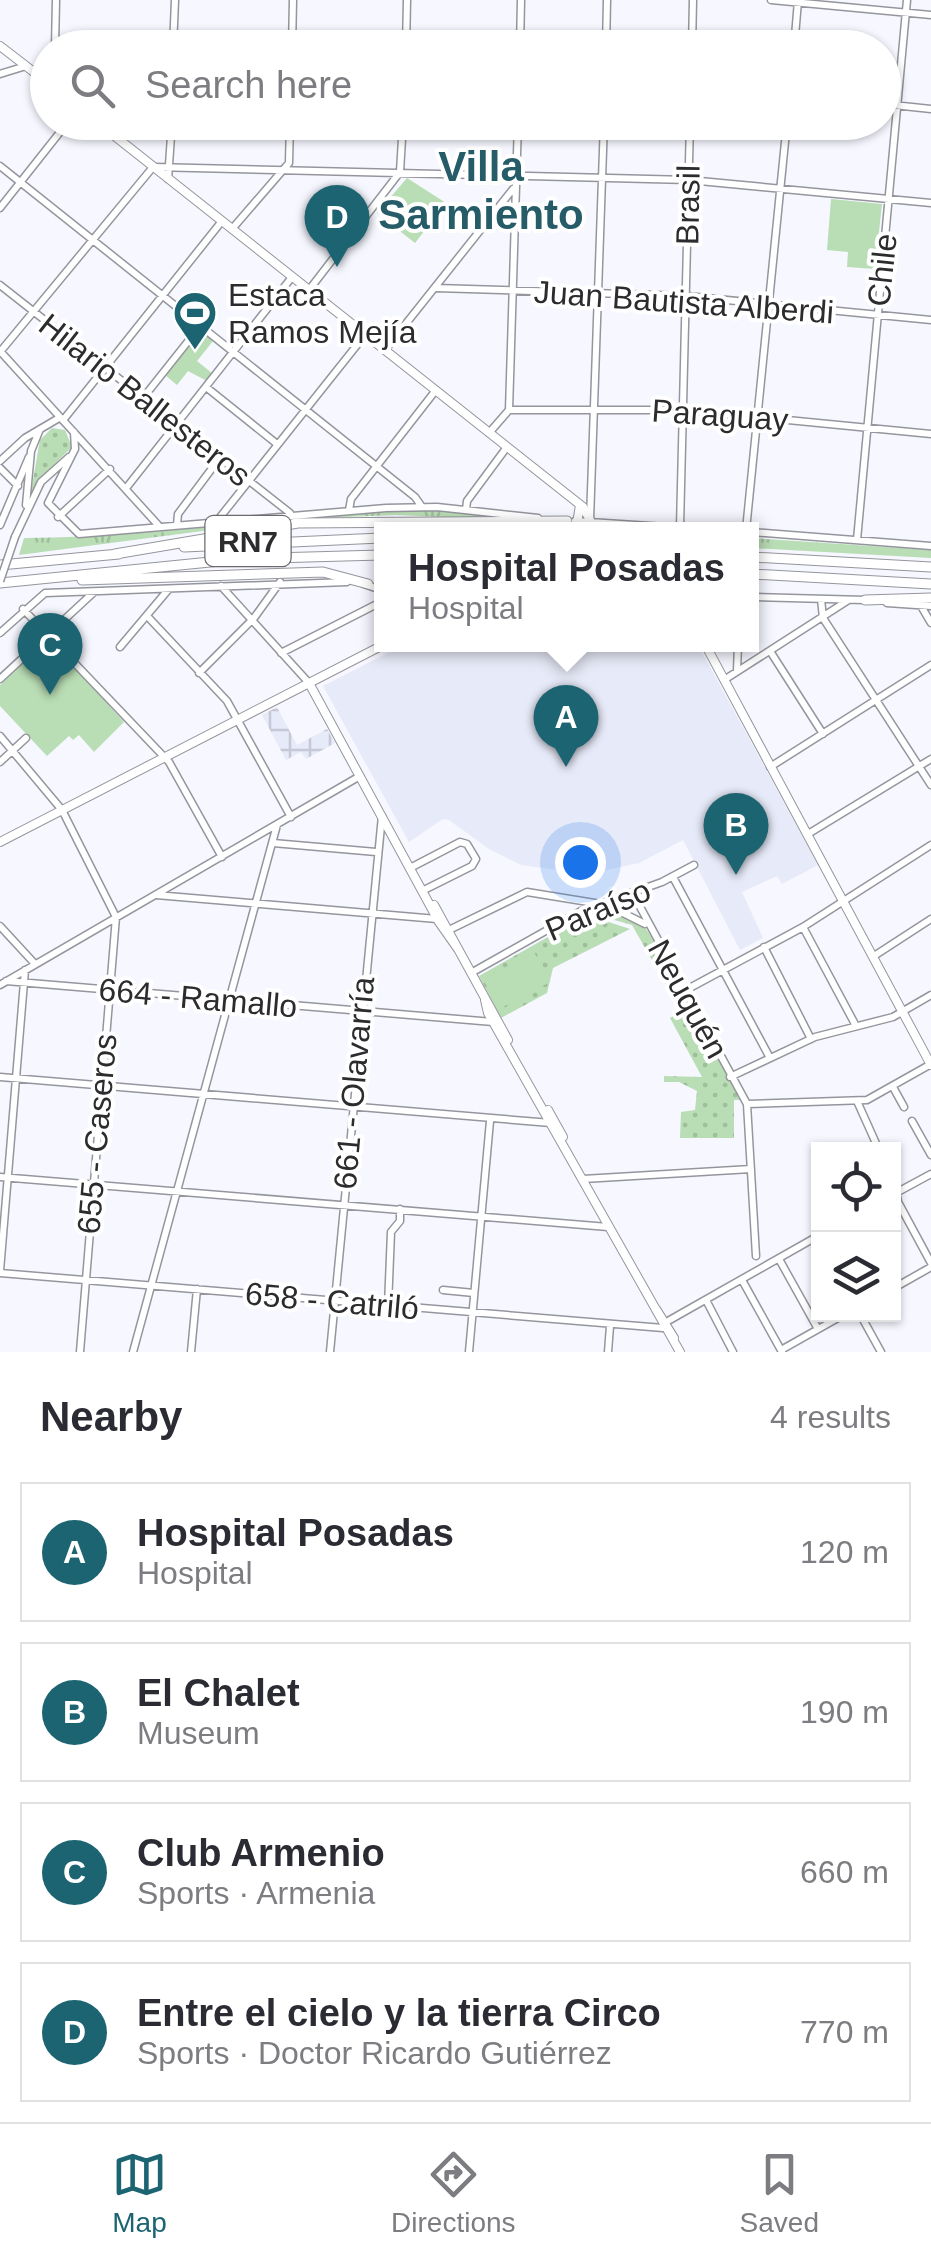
<!DOCTYPE html>
<meta charset="utf-8">
<style>
body{margin:0;font-family:Helvetica,sans-serif;background:#f2f2f3;color:#2b2b33}
.controls{position:absolute;right:30px;bottom:30px;display:grid;overflow:hidden;border-radius:0px;box-shadow:0 2px 8px #0004}
.controls button{width:90px;height:90px;display:grid;place-items:center;padding:0;border:0;border-bottom:2px solid #e1e1e2;background:#fff;color:#2b2b33;font:50px sans-serif}
.you{position:absolute;left:580px;top:862px;width:35px;height:35px;margin:-25px;border:8px solid #fff;border-radius:50%;background:#1a73e8;box-shadow:0 0 0 15px #1a73e833}
.badge{display:grid;place-items:center;width:65px;height:65px;border-radius:50%;background:#1c6472;color:#fff;font-size:32px;font-weight:700}
.pin{position:absolute;translate:-50% -82px;filter:drop-shadow(0 2px 5px #0008)}
.pin::after{content:'';position:absolute;top:52px;width:35px;height:30px;background:inherit;clip-path:polygon(0 0,100% 0,50% 100%)}
.popup{position:absolute;left:374px;top:522px;width:385px;height:130px;box-sizing:border-box;display:grid;place-content:center;border-radius:0px;background:#fff;filter:drop-shadow(0 2px 8px #0005);font-size:32px;white-space:nowrap;color:#7c7c81}
.popup b{font-size:38px;color:#2b2b33}
.popup::after{content:'';position:absolute;left:50%;top:100%;margin-left:-20px;border:20px solid transparent;border-top-color:#fff}
.list{margin:0;padding:0;list-style:none}
h2{display:flex;justify-content:space-between;align-items:center;height:130px;margin:0;padding:0 40px;font-size:42px}
h2 small{font-size:32px;font-weight:400;color:#7c7c81}
.list li{display:grid;grid-template-columns:65px 1fr auto;gap:30px;align-items:center;box-sizing:border-box;height:140px;margin:0 20px 20px;padding:0 20px;border:2px solid #e1e1e2;border-radius:0px}
.list b{display:block;font-size:38px;white-space:nowrap}
.list p{margin:0;font-size:32px;white-space:nowrap;color:#7c7c81}
.list em{font-size:32px;font-style:normal;color:#7c7c81}
.icon{flex:none;width:55px;height:55px;fill:none;stroke:currentColor;stroke-width:2;stroke-linecap:round;stroke-linejoin:round}
.map{position:relative;flex:none;width:931px;height:1352px;overflow:hidden}
.search{position:absolute;background:#fff;box-shadow:0 2px 8px #0004;left:30px;right:30px;top:30px;height:110px;display:flex;align-items:center;gap:25px;box-sizing:border-box;padding:0 35px;border-radius:55px;color:#7c7c81;font-size:38px}
.sheet{height:770px;background:#fff}
nav{display:flex;justify-content:space-around;align-items:center;box-sizing:border-box;height:140px;border-top:2px solid #e1e1e2;background:#fff;font-size:28px;color:#7c7c81}
nav a{display:grid;justify-items:center;gap:5px}
nav .on{color:#1c6472}
.map>svg:first-child{display:block}
.built{fill:#e7eaf8}
.industrial{fill:url(#industrial-grid)}
.grass{fill:url(#grass-tufts)}
.park{fill:url(#park-dots)}
.pitch{fill:#b9ddb4}
.lines{fill:none;stroke-linecap:round;stroke-linejoin:round}
.minor-casing{stroke:#95969d;stroke-width:9}
.major-casing{stroke:#95969d;stroke-width:10}
.highway-casing{stroke:#95969d;stroke-width:11}
.minor{stroke:#fff;stroke-width:6}
.major{stroke:#fff;stroke-width:8}
.highway{stroke:#fff;stroke-width:9}
.minor-bridge-casing{stroke:#95969d;stroke-width:9;stroke-linecap:butt}
.minor-bridge{stroke:#fff;stroke-width:6}
.labels{text-anchor:middle;dominant-baseline:central;stroke-width:8;stroke-linejoin:round;paint-order:stroke}
.shield{fill:#fff;stroke:#6b6b6d;stroke-width:2.5}
.shield-label{font-size:30px;font-weight:bold;fill:#2c2c2f}
.street-label{font-size:32px;fill:#2c2c2f;stroke:#fff}
.poi-label{font-size:32px;fill:#2c2c2f;stroke:#fff;text-anchor:start}
.district-label{font-size:42px;font-weight:bold;fill:#265c68;stroke:#fff}
</style>
<div class="map">
<svg width="931" height="1352" viewBox="0 0 931 1352">
<defs>
<pattern id="industrial-grid" width="8" height="8" patternUnits="userSpaceOnUse" patternTransform="scale(2.5)"><rect width="8" height="8" fill="#e7eaf8"/><path d="M0 4h8M4 0v8" fill="none" stroke="#c6c9d5"/></pattern>
<pattern id="grass-tufts" width="24" height="20" patternUnits="userSpaceOnUse" patternTransform="scale(2.5)"><rect width="24" height="20" fill="#b9ddb4"/><path d="M3 7l-1-3M5 7V3M7 7l1-3M15 17l-1-3M17 17v-4M19 17l1-3" fill="none" stroke="#9fbe9b"/></pattern>
<pattern id="park-dots" width="8" height="8" patternUnits="userSpaceOnUse" patternTransform="scale(2.5)"><rect width="8" height="8" fill="#b9ddb4"/><path d="M2 2h.1M6 6h.1" fill="none" stroke="#9fbe9b" stroke-width="1.8" stroke-linecap="round"/></pattern>
</defs>
<rect width="100%" height="100%" fill="#f6f7ff"/>
<path class="built" d="M403,645H698L818,865L782,884L777,876L742,892L763,938L740,950L683,840L639,863L588,874L521,865L489,849L449,820L443,819L409,842L323,686Z"/>
<path class="industrial" d="M277,707L297,745L327,729L335,743L306,759L301,752L286,760L262,715Z"/>
<path class="grass" d="M439,510L537,521L396,515L295,519L19,555L24,538C163,537 300,513 439,510Z
M751,538L931,550V558L751,548Z"/>
<path class="park" d="M52,428L65,430L72,447L39,479L30,497L40,440Z
M607,908L641,923L649,933L742,1100H734V1138H680L681,1112L695,1110L697,1091L679,1082H664V1076L702,1077L670,1018L681,1011L632,925L586,912Z
M587,915L630,929L553,968L547,993L501,1018L479,976Z"/>
<path class="pitch" d="M407,178L446,203L415,243L377,213Z
M831,199L882,204L875,269L847,267L848,252L827,250Z
M201,331L213,341L197,361L213,374L207,381L188,371L177,385L165,375Z
M48,639L124,722L94,752L79,735L73,740L69,736L47,756L0,706V685Z
M534,952L550,982L499,1009L483,979Z"/>
<g class="lines">
<defs>
<path id="minor" d="M771,0L931,15
M55,48L56,0
M173,48L175,0
M292,48L293,0
M406,48L407,0
M520,48L521,0
M606,48L607,0
M692,48L693,0
M794,48L798,1
M0,74L26,66
M884,104L931,109
M0,166L415,497L422,507
M168,179L172,122
M0,208L68,122
M232,229L289,163L290,122
M0,285L290,513
M436,288L686,296L931,320
M309,290L400,172L403,122
M385,350L513,189
M0,351L159,526
M0,352L153,167L689,180L931,203
M206,387L277,444
M143,398L201,325
M509,410H684L931,434
M64,419L222,221
M74,432L75,449L48,503L79,534L386,508L437,507L538,518
M489,433L509,410L518,122
M0,461L25,438L59,418
M0,468L18,486
M127,487L292,277
M26,505L31,451L40,429
M349,510L351,499L436,390
M466,510L467,501L507,447
M58,517L110,469
M590,520L604,122
M217,521L365,335
M575,521L710,530
M0,525L29,457
M177,525L178,514L219,459
M587,526L646,530
M680,527L690,122
M746,530L787,122
M751,532L931,546
M15,537L41,482L69,457
M857,540L907,0
M364,584L381,590
M221,586L309,683
M751,597L865,600
M821,599L823,618L931,785
M887,603L931,606
M921,606L931,623
M23,609L169,762L222,857
M148,617L227,701L291,817
M0,633L45,593L347,582
M120,647L168,590
M770,651L823,734
M281,653L381,602
M737,671L738,644
M199,673L254,618L280,582
M0,679L93,593
M724,680L847,601
M0,736L62,810L116,917L80,1352
M0,762L26,738
M770,767L931,665
M808,834L931,759
M273,843L376,852
M412,867L460,842L467,844L476,859L472,866L424,890
M673,877L770,1058
M632,892L747,1104L756,1256
M156,895L437,919
M0,926L35,964
M803,927L856,1026
M451,929L527,892L607,905L645,924
M764,947L811,1039
M874,956L931,919
M471,973L581,911L662,882L694,865
M6,981L493,1022
M0,985L360,776
M684,991L803,927L931,845
M0,1077L551,1123
M730,1077L815,1037L893,1017L931,995
M893,1087L904,1107
M857,1101L879,1150
M747,1104L867,1100L931,1064
M912,1121L931,1155
M0,1177L608,1227
M894,1177L898,1202L931,1263
M583,1179L751,1169
M894,1194L931,1174
M779,1259L818,1329
M0,1271L25,970
M0,1273L663,1328
M742,1280L782,1352
M894,1288L931,1267
M443,1290L474,1293
M706,1300L733,1352
M388,1306L391,1232L400,1221V1209
M860,1314L881,1352
M668,1321L818,1236
M781,1350L845,1314
M133,1352L277,825
M191,1352L197,1289
M330,1352L382,816
M469,1352L490,1121
M608,1352L610,1326"/>
<path id="major" d="M0,46L48,83
M97,122L583,507L590,520L586,530
M576,530L580,505
M705,644L931,1065
M309,683L439,922L458,949
M0,842L385,644
M434,905L508,1040
M485,1000L488,1013L680,1352
M548,1110L563,1137
M656,1309L674,1338"/>
<path id="highway" d="M184,547L381,538
M115,554L298,523L567,521
M751,557L931,567
M0,565L119,554
M751,574L931,584
M82,580L323,572L368,584
M0,583L240,559L381,555
M865,600L931,598"/>
</defs>
<use href="#minor" class="minor-casing"/>
<use href="#major" class="major-casing"/>
<use href="#highway" class="highway-casing"/>
<use href="#minor" class="minor"/>
<use href="#major" class="major"/>
<use href="#highway" class="highway"/>
<defs>
<path id="minor-bridge" d="M0,581L15,537"/>
</defs>
<use href="#minor-bridge" class="minor-bridge-casing"/>
<use href="#minor-bridge" class="minor-bridge"/>
</g>
<defs>
<symbol id="stadium-pin" viewBox="-11 -11 22 30"><path d="M0 17L-7.5 6A9.5 9.5 0 1 1 7.5 6Z" fill="#1c6472" stroke="#fff"/><path d="M0-5a6.5 5 0 1 0 0 10a6.5 5 0 1 0 0-10ZM-3.5-1.8h7v3.6h-7Z" fill="#fff"/></symbol>
</defs>
<g fill-rule="evenodd">
<use href="#stadium-pin" x="170" y="288" width="50" height="68"/>
</g>
<g class="labels">
<rect class="shield" x="205.5" y="516" width="85" height="50" rx="8"/>
<g class="shield-label">
<text x="248" y="541">RN7</text>
</g>
<g class="street-label">
<text transform="translate(688 205) rotate(-89)">Brasil</text>
<text transform="translate(882 270) rotate(-84)">Chile</text>
<text transform="translate(684 302) rotate(4)">Juan Bautista Alberdi</text>
<text transform="translate(145 400) rotate(38)">Hilario Ballesteros</text>
<text transform="translate(720 415) rotate(4)">Paraguay</text>
<text transform="translate(598 910) rotate(-23)">Paraíso</text>
<text transform="translate(198 998) rotate(5)">664 - Ramallo</text>
<text transform="translate(688 999) rotate(61)">Neuquén</text>
<text transform="translate(354 1083) rotate(-85)">661 - Olavarría</text>
<text transform="translate(97 1134) rotate(-85)">655 - Caseros</text>
<text transform="translate(332 1301) rotate(5)">658 - Catriló</text>
</g>
<g class="poi-label">
<text x="228" y="295">Estaca<tspan x="228" dy="37">Ramos Mejía</tspan></text>
</g>
<g class="district-label">
<text x="481" y="166">Villa<tspan x="481" dy="48">Sarmiento</tspan></text>
</g>
</g>
</svg>
<div class="controls">
<button><svg class="icon" aria-label="locate" viewBox="0 0 24 24"><circle cx="12" cy="12" r="6"/><path d="M12 2v4M12 18v4M2 12h4M18 12h4"/></svg></button>
<button><svg class="icon" aria-label="layers" viewBox="0 0 24 24"><path d="M12 4l9 5-9 5-9-5zM3 14l9 5 9-5"/></svg></button>
</div>
<div class="you"></div>
<div class="pin badge" style="left:566px;top:767px">A</div>
<div class="popup"><b>Hospital Posadas</b>Hospital</div>
<div class="pin badge" style="left:736px;top:875px">B</div>
<div class="pin badge" style="left:50px;top:695px">C</div>
<div class="pin badge" style="left:337px;top:267px">D</div>
<div class="search"><svg class="icon" aria-label="search" viewBox="0 0 24 24"><circle cx="10" cy="10" r="6"/><path d="M15 15l6 6"/></svg>Search here</div>
</div>
<section class="sheet">
<h2>Nearby<small>4 results</small></h2>
<ul class="list">
<li><span class="badge">A</span><div><b>Hospital Posadas</b><p>Hospital</p></div><em>120 m</em></li>
<li><span class="badge">B</span><div><b>El Chalet</b><p>Museum</p></div><em>190 m</em></li>
<li><span class="badge">C</span><div><b>Club Armenio</b><p>Sports · Armenia</p></div><em>660 m</em></li>
<li><span class="badge">D</span><div><b>Entre el cielo y la tierra Circo</b><p>Sports · Doctor Ricardo Gutiérrez</p></div><em>770 m</em></li>
</ul>
</section>
<nav>
<a class="on"><svg class="icon" aria-label="map" viewBox="0 0 24 24"><path d="M3 6l6-2 6 2 6-2v14l-6 2-6-2-6 2zM9 4v14M15 6v14"/></svg>Map</a>
<a><svg class="icon" aria-label="directions" viewBox="0 0 24 24"><path d="M12 3l9 9-9 9-9-9zM9 14v-3h6M13 9l2 2-2 2"/></svg>Directions</a>
<a><svg class="icon" aria-label="saved" viewBox="0 0 24 24"><path d="M7 4h10v16l-5-4-5 4z"/></svg>Saved</a>
</nav>
